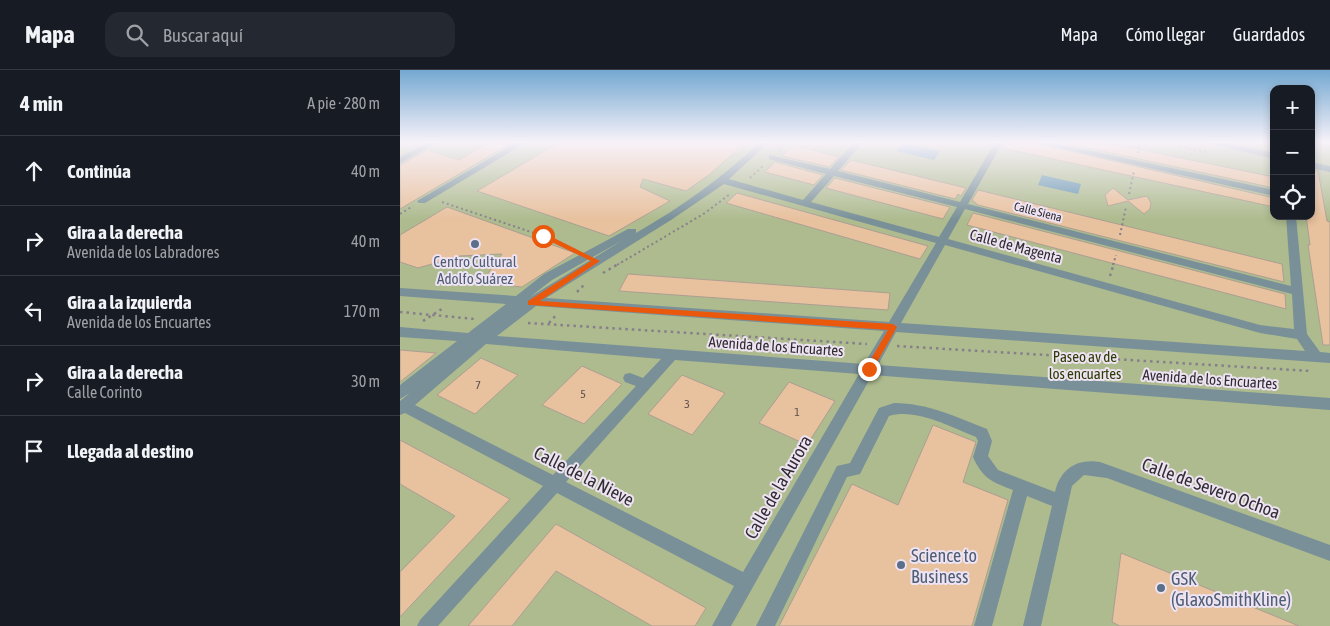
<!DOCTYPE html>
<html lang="es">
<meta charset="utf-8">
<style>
body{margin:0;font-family:"Asap Condensed",sans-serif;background:#242831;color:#f1f3f6}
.controls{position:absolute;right:15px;top:15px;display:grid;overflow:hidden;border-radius:10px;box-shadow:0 2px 8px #0003}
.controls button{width:45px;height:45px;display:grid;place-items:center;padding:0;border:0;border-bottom:1px solid #363941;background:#171b24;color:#f1f3f6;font:25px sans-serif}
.stop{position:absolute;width:15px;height:15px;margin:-11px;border:4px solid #ea580c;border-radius:50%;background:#fff}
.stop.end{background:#ea580c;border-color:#fff;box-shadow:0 1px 5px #0008}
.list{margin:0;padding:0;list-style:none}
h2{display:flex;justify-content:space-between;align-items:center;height:65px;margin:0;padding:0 20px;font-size:21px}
h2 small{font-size:16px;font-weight:400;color:#9ea1a6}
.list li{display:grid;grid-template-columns:32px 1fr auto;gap:15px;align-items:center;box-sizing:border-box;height:70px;padding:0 20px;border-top:1px solid #363941}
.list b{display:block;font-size:19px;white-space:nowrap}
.list p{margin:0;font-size:16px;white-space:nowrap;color:#9ea1a6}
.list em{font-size:16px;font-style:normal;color:#9ea1a6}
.icon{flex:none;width:28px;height:28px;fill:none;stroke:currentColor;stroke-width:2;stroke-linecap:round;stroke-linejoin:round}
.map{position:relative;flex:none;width:930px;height:556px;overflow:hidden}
header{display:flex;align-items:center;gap:30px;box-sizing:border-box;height:70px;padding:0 25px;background:#171b24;border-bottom:1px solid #363941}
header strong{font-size:24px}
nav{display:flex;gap:28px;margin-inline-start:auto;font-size:18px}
.search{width:350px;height:45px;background:#242831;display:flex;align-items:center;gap:12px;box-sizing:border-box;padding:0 18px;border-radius:15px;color:#9ea1a6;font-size:19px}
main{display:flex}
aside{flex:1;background:#171b24}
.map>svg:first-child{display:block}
.green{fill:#adbb8e}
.water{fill:#6695af}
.building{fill:#e8c19e;stroke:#ac9e92}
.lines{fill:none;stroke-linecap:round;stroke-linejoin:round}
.path-far1{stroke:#877f8a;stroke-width:2;stroke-dasharray:2 3;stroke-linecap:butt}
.path{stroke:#877f8a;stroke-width:2.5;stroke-dasharray:2.5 4;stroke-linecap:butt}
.minor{fill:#799098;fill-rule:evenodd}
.route{fill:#ea580c}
.service-dot{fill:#5c6f8a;stroke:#eee3f2;stroke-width:2}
.labels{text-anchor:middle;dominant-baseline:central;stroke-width:4;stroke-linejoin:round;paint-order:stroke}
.far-street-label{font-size:12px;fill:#302c32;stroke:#eee3f2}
.number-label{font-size:12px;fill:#5e514d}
.street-label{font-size:15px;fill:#302c32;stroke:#eee3f2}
.service-label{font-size:15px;fill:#4e5e75;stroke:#eee3f2}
.park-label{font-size:15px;fill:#2e3b05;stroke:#eee3f2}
.near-street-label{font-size:18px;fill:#302c32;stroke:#eee3f2}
.near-service-label{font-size:18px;fill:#4e5e75;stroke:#eee3f2;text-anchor:start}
</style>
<header>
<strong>Mapa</strong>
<div class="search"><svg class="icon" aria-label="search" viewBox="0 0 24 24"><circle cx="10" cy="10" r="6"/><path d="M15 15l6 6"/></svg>Buscar aquí</div>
<nav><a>Mapa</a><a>Cómo llegar</a><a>Guardados</a></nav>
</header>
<main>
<aside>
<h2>4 min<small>A pie · 280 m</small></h2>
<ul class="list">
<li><svg class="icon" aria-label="ahead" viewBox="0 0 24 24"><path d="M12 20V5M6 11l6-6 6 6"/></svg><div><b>Continúa</b></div><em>40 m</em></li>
<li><svg class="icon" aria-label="right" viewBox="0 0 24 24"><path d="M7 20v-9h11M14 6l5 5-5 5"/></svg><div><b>Gira a la derecha</b><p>Avenida de los Labradores</p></div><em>40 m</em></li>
<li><svg class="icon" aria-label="left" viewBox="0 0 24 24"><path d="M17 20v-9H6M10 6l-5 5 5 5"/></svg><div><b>Gira a la izquierda</b><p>Avenida de los Encuartes</p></div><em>170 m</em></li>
<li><svg class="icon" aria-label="right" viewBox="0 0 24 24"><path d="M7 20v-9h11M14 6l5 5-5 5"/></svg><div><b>Gira a la derecha</b><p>Calle Corinto</p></div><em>30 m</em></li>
<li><svg class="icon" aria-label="arrive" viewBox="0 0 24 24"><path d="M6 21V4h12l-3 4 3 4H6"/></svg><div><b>Llegada al destino</b></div></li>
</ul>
</aside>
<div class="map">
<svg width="930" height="556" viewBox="0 0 930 556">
<rect width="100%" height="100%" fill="#eee3f2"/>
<path class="green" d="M0,72H874V146H911V72H930V556H0Z"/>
<path class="water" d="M503,73L540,81L534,90L496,81Z
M642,105L681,114L678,124L638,115Z"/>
<path class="building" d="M90,72H113L0,139V95L27,80L59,90Z
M160,72H346L310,104L286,121L243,109L240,117L270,131L209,166L77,121Z
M605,72H631L874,128V137L602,78Z
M660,72H703L874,107V118Z
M393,75L439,87L429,97L382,86Z
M451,90L562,117L566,118L561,126L558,124L555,129L441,100Z
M375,92L423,105L414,115L365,102Z
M911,100L918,101L927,151L930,152V275H923L908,175H910L906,146H911Z
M435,108L550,137L543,149L426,118Z
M713,118L728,130L747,126L751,133L750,139L744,144L728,131L708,136L705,125Z
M578,120L882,194L884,212L578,135L572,130Z
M337,123L528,176L520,189L326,133Z
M47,137L175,183L122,217L81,213L102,184L60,186L18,198L0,192V165Z
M573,143L885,224L886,239L567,155Z
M228,204L490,223L488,240L219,221Z
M0,280L36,283L0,312Z
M81,288L118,305L75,344L37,325Z
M182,296L222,314L184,354L142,335Z
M282,305L325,323L292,365L248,344Z
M389,312L435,331L407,375L359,353Z
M533,355L576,372L563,412L608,430L572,556H379L452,414L498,435Z
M0,370L110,429L0,547V502L55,446L0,414Z
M156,454L306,538L295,556H252L156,501L112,556H68Z
M721,483L899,556H720L712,552Z"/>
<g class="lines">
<path class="path-far1" d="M760,72L806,82
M379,80L386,72
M738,83L740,72
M350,108L364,95
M729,124L734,101
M42,132L143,166L176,180
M0,144L13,136
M720,165L726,137
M217,195L305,143L330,124
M713,195L716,185"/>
<path class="path" d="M203,203L220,193
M710,206L714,193
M177,222L186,213
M0,242L75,249
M23,251L45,237
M128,253L467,274
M149,253L157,244
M497,276L911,301"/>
<path class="minor" d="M28,72H39L0,93V87Z
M117,72H127L25,133H19L17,131Z
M360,72H369L329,109L403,130L426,104L369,89V85L430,99L454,72H460V76L438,101L560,132L595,72H603L568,134L891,216L886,146H896L907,264L920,282L930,283V293L496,262L478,295L930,328V340L472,305L331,556H312L334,516L157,423L38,556H17L20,550L143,416L5,343L0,345V331L10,323L0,329V315L57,271L0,267V257L68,263L106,234L0,226V218L116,226L144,204L228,159H236V163C281,137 322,108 360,72ZM434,106L557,137L539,167L411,132ZM324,114L536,173L489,252L146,228L271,150ZM565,139L892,224L894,259L860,255L548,169ZM223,170L130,227L152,210ZM545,175L860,263L897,269L905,281L501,253ZM136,236L484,261L464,294L97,266ZM86,274L261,289L243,308L230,303L225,304L223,308L225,312L236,316L153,405L15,335ZM275,290L459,304L343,502L166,412Z
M633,72H650L874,120V126Z
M804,72H821L874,83V89Z
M911,92L930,96V102L911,98Z
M494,333C527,333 557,347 587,359L592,371L588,386L598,400L655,422C660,400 676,388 700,392L930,475V491L707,408L684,405L672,416L641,556H623L652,436L627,426L592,556H574L613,420C592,412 583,409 573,387L578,371L576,367C550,357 517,338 489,346L460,404L447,407L375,556H356L437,396L450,393L479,338Z"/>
</g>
<linearGradient id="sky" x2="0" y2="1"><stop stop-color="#74a8d1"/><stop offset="0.48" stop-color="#f7f2f9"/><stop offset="1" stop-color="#f7f2f9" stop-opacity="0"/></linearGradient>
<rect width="930" height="150" fill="url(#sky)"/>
<path class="route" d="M141,164H146L200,191L140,231L493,254L497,257L472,301L469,302L465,299L488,260L131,235H128V231L191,191L141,167Z"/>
<g class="service-dot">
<circle cx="75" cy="174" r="5"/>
<circle cx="501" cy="495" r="5"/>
<circle cx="761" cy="518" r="5"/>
</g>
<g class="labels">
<g class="far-street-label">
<text transform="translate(638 142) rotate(14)">Calle Siena</text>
</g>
<g class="number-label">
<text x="78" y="315">7</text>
<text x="183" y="324">5</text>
<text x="287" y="334">3</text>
<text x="397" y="342">1</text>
</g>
<g class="street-label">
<text transform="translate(616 176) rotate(15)">Calle de Magenta</text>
<text transform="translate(376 276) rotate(4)">Avenida de los Encuartes</text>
<text transform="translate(810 309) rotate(4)">Avenida de los Encuartes</text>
</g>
<g class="service-label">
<text x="75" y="191">Centro Cultural<tspan x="75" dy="17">Adolfo Suárez</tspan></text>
</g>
<g class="park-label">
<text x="685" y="286">Paseo av de<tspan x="685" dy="17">los encuartes</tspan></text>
</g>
<g class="near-street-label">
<text transform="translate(184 406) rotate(27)">Calle de la Nieve</text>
<text transform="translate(378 417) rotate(-60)">Calle de la Aurora</text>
<text transform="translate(811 418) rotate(20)">Calle de Severo Ochoa</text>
</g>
<g class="near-service-label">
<text x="511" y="485">Science to<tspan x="511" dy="21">Business</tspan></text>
<text x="771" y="508">GSK<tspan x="771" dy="21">(GlaxoSmithKline)</tspan></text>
</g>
</g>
</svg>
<div class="controls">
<button>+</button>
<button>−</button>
<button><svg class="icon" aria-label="locate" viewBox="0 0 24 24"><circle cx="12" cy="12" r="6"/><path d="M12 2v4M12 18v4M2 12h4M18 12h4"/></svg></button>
</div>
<div class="stop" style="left:143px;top:166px"></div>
<div class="stop end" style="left:469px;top:299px"></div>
</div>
</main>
